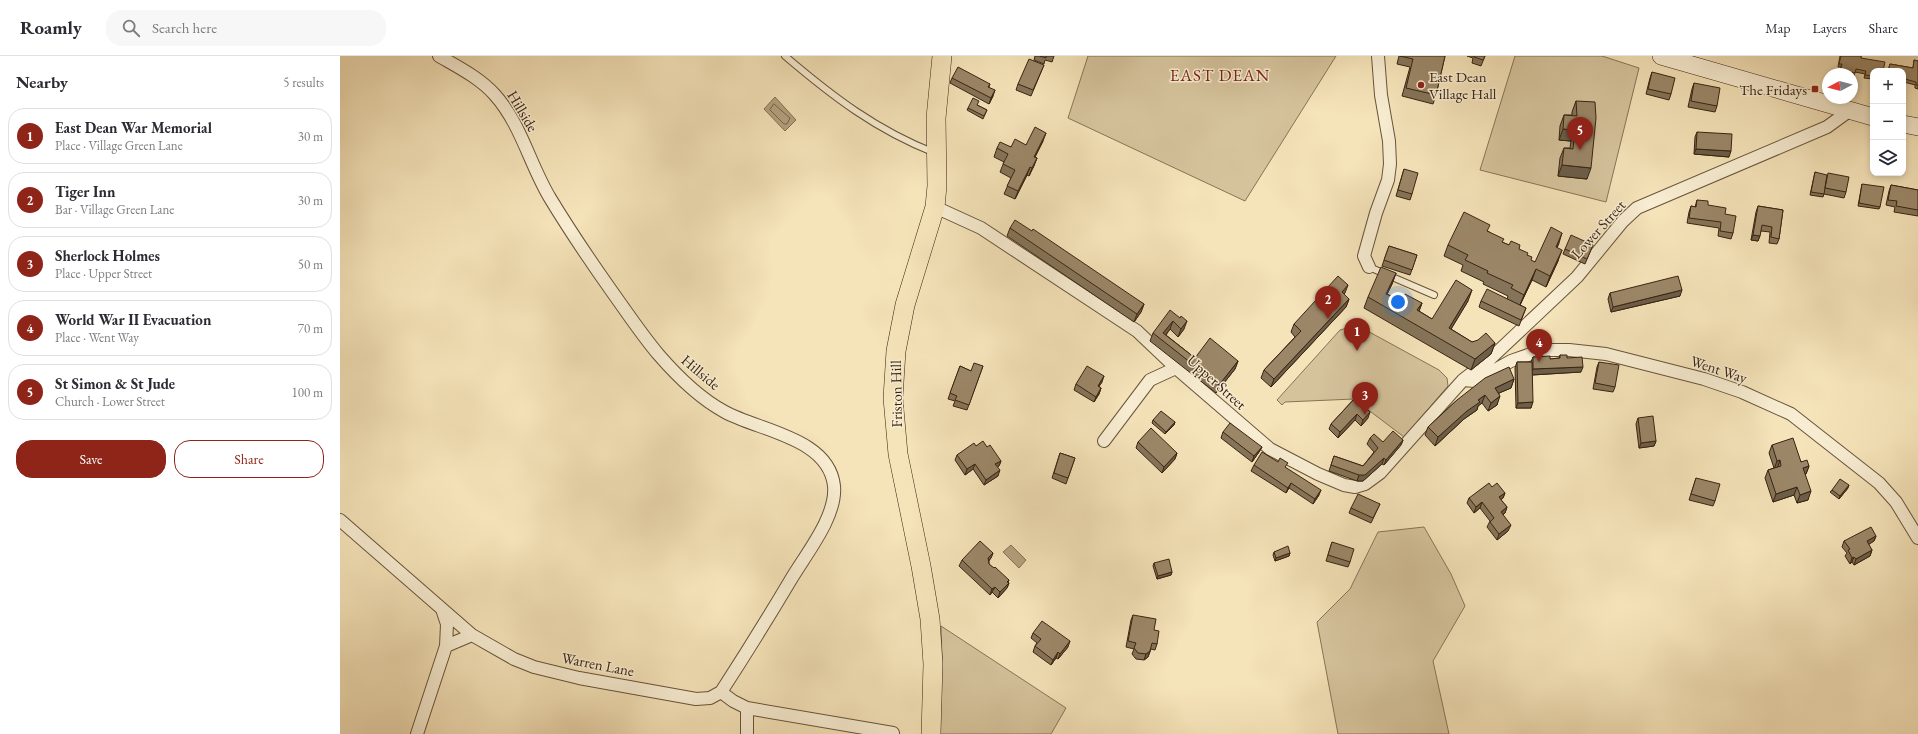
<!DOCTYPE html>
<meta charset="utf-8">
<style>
body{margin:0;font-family:"EB Garamond",serif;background:#f7f7f7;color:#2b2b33}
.controls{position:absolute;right:12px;top:12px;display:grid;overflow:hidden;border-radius:8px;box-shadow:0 2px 6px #0003}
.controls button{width:36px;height:36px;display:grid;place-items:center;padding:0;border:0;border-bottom:1px solid #e1e1e2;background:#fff;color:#2b2b33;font:20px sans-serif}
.compass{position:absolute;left:1482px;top:12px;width:36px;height:36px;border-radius:50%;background:#fff;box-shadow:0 2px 6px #0003;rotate:263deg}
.you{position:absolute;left:1058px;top:246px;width:14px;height:14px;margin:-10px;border:3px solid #fff;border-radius:50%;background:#1a73e8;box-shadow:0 0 0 6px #1a73e833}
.badge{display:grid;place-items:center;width:26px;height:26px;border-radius:50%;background:#8f2418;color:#fff;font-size:13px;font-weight:700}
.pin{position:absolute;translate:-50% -33px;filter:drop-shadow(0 1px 2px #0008)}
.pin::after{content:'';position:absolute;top:21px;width:14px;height:12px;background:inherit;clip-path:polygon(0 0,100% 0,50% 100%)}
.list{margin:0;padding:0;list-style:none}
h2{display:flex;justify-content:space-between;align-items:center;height:52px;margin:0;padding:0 16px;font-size:17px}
h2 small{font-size:13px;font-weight:400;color:#7c7c81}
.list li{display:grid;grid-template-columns:26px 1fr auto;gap:12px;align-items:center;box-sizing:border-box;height:56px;margin:0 8px 8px;padding:0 8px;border:1px solid #e1e1e2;border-radius:16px}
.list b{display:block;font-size:15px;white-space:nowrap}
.list p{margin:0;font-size:13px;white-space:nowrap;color:#7c7c81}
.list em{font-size:13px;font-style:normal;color:#7c7c81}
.actions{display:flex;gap:8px;padding:12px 16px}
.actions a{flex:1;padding:9px 0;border:1px solid #8f2418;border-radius:16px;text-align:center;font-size:14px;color:#8f2418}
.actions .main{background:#8f2418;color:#fff}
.icon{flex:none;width:22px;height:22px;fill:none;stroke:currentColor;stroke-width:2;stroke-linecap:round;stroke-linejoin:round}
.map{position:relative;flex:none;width:1578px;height:678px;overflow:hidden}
header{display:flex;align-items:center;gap:24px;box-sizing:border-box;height:56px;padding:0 20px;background:#fff;border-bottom:1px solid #e1e1e2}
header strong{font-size:19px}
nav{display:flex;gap:22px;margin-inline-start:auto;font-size:14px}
.search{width:280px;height:36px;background:#f7f7f7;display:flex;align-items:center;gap:10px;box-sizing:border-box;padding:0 14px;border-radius:16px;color:#7c7c81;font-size:15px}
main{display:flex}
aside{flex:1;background:#fff}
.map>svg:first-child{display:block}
.green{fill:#d5c39c;stroke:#877456}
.water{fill:#b5a280;stroke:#837054}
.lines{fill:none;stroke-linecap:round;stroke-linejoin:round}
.shore{stroke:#776348;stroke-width:1}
.lane-casing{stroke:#68543b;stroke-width:8}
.street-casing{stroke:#68543b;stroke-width:14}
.secondary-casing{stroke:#392411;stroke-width:18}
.primary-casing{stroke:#392411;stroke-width:20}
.lane{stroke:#f8edd2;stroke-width:6}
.street{stroke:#f8edd2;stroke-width:12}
.secondary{stroke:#f8edd2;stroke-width:17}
.primary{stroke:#f5e3b9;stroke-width:19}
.wall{fill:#857459;stroke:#392411}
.shaded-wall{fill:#6c5e49;stroke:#392411}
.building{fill:#9b8768;stroke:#392411}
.poi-dot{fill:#8f2418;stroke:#f8edd2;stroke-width:1.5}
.labels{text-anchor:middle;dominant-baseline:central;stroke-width:3;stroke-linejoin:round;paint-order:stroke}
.poi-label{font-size:15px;fill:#392411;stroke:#f8edd2;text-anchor:start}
.street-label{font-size:15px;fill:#392411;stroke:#f8edd2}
.quarter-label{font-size:17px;letter-spacing:1px;fill:#7a1f14;stroke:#f8edd2}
</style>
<header>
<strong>Roamly</strong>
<div class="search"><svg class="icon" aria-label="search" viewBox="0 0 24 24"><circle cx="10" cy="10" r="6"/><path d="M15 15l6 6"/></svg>Search here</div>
<nav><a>Map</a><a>Layers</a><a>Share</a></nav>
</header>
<main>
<aside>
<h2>Nearby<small>5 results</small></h2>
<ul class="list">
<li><span class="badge">1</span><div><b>East Dean War Memorial</b><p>Place · Village Green Lane</p></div><em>30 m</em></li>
<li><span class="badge">2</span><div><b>Tiger Inn</b><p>Bar · Village Green Lane</p></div><em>30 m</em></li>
<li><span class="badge">3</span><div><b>Sherlock Holmes</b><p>Place · Upper Street</p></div><em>50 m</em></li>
<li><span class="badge">4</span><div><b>World War II Evacuation</b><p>Place · Went Way</p></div><em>70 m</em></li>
<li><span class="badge">5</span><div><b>St Simon &amp; St Jude</b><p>Church · Lower Street</p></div><em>100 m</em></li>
</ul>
<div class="actions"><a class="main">Save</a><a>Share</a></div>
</aside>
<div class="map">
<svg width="1578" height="678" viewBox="0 0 1578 678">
<rect width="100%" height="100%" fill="#f5e3b9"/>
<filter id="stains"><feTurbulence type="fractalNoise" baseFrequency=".005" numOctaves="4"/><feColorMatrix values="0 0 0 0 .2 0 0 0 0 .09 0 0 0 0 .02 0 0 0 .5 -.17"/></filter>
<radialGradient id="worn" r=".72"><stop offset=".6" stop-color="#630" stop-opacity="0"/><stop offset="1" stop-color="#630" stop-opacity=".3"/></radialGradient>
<path class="green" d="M748,0H996L905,145L728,62Z
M1175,0H1262L1299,12L1266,146L1140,114Z
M1014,270L1022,272L1099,314L1107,322L1108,330L1064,381L1014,343L945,346L942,349L937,344L1000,274Z
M1084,471L1111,518L1125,550L1093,605L1109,678H998L977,566L1010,533L1038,476Z
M601,570L726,652L711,678H600L602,604Z"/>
<path class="water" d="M435,41L456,64L445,75L424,53Z
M671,489L686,504L679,512L663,496Z"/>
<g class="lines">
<path class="shore" d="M434,48L450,62L447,68H444L430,54Z"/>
<defs>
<path id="lane" d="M445,0C492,40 536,74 595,97
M1029,211L1094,239"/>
<path id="street" d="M99,0C118,11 140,22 155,39C181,68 190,109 210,142C230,175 251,206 273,237C288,258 302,279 318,298C337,320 359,342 385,356C420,375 489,382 494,430C497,461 465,499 450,525C428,562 405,599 381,636
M595,151L641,172L797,275L836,312L930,393L978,418L1004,429L1015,431L1025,428L1040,417L1123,324L1150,303L1237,221L1283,165L1297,152L1487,71L1509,55
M1029,211L1024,200L1036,157L1048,124L1050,108L1049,85L1041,39L1038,0
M1123,324L1135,325L1171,305L1191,298L1210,294H1229L1266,298L1364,323L1402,336L1451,358L1539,427L1556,446L1578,482
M764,385L810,324L836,312
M0,464L132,579L174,603L194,611L239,622L356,643L370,642L381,636L393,645L407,652L553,677
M106,590L132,579
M77,678L106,590L107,568L102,553
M407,678V652"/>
<path id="secondary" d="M1321,0L1533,61
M1563,68L1578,71"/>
<path id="primary" d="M591,678L593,608L590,563L581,510L558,398L553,342L556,295L565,249L595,151L597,130L596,62L602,0"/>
</defs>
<use href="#lane" class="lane-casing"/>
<use href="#street" class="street-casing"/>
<use href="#secondary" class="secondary-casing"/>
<use href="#primary" class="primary-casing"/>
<use href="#lane" class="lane"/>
<use href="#street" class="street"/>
<use href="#secondary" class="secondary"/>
<use href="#primary" class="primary"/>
</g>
<path class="wall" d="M695,0H714L712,6L705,4L704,8L694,4Z
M1059,0H1105L1096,39L1093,48L1062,40L1070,11L1057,8Z
M1127,0H1145L1141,10L1132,7L1133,2Z
M1500,0H1521V2L1533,15V23L1524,22L1525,18L1515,16L1514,20H1512V18H1499L1501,11H1498Z
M1574,4L1578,5V33L1575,32V29L1564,26L1563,30V15H1548L1550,8L1573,12Z
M704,9L691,40L676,34L678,28Z
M1312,16L1331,38L1329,44L1306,38L1310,22Z
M612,22L650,28L649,31L653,40L649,48L610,27Z
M1354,27L1377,50L1375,56L1348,51L1352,33Z
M1236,45L1247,123L1218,120L1220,102L1224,92H1230L1231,85L1219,84L1220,70L1224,59H1232V56Z
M637,49L647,54L643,63L627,54L628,52Z
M1357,76L1389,101L1354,98L1355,81Z
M703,85L695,101L697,102L689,120L687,119L675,143L664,138L671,122L660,116L664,106L654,101L657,92L686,89Z
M1064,113L1072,138L1070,144L1056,140Z
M1475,116L1506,136L1504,142L1484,138L1483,141L1470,139Z
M1522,128L1540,151L1539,153L1518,150Z
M1551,129L1578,134V160L1554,156L1555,151L1546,149L1549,135Z
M1357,144L1385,158L1393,177L1391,183L1378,180L1379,172L1347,167L1349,156L1351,150L1355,151Z
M1418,150L1443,154L1439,183L1437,188L1429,187L1430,176L1421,175L1418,185L1411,184L1416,156Z
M670,172L804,248L801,256L794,266L667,180Z
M1148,175L1162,186L1169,189L1179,193L1187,199L1191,205L1195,206L1219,187L1217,192L1218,205L1206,231L1192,224L1180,249L1186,252L1179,270L1139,251L1141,245L1167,243L1168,240L1143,228L1144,226L1121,215L1123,209L1104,200L1108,189Z
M1253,189L1245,208L1223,198L1225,193Z
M1049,190L1077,199L1070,219L1042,210Z
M1056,217L1052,228L1047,238L1062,245L1082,247L1079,255L1092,263L1128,245L1111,273L1132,286L1155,287L1151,298L1131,314L1024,252L1028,241Z
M1005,237L1004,238L1009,243L1006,251L931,331L921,322L924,314L955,281L951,276L954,268Z
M1270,237L1340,240L1271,256L1268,243Z
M840,262L844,273L838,281L830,273L826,279L855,302L898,305L895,313L876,337L810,285L813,277Z
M1220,299L1227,302L1241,316L1192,319L1191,352H1176L1175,312L1177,306H1191L1193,301L1210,303L1219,302Z
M1259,306L1275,331L1273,336L1253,333L1257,311Z
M620,310L631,315L643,310L627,354L613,350L615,345L608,343Z
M1174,323L1171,332L1159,337L1157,349L1148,355L1142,347L1138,350L1137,354L1124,363L1095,390L1085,379L1088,371L1117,344Z
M762,326L759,330L761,332L759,338L754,346L734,334L736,328Z
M1015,342L1028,362L1021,370L1015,364L998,382L989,373L991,368Z
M1298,362L1316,385L1314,390L1299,392L1296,368Z
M813,364L835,366L834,369L825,378L812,367Z
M883,376L922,391L919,396L912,406L881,382Z
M1030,382L1043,386L1063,384L1061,389L1044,409L1042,408L1023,425H1017L989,415L994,400L1023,410L1034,396L1027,388Z
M798,386L837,397L835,403L822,417L796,392Z
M1432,389L1469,410L1466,418L1465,419L1468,444L1457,447L1454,439L1433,446L1425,422L1428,414L1434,412L1429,397Z
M636,390L647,391L661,405L659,410L657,411L658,420L644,429L633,413L625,419L615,404L617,399Z
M720,397L735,402L726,428L712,422Z
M914,409L946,412L979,439L973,448L949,432L946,437L911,415Z
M1356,422L1375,445L1373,450L1349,444Z
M1508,432L1499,443L1490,436L1492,434Z
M1165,437L1163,442L1161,444L1167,451L1165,457L1163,459L1168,475L1157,484L1147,471L1150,465L1140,452L1134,457L1127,447L1129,442Z
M1040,448L1031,467L1009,457L1011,452Z
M1536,480L1534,485L1528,488L1532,494L1530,500L1514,509L1512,506L1510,508L1505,500L1507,497L1502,491L1504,485Z
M992,486L1010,506L1008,511L986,505Z
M934,496L950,497L949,500L935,505L933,499Z
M653,497L651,502L649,505V508L669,527L667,532L658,542L652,536L650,539L619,510L622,504Z
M814,507L832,516L831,519L817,523L813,510Z
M793,559L814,574L817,588L815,594L811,593L808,601L804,604L796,603L792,598L794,593L786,591L791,564Z
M693,577L728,591L718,603L716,602L711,609L693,596L695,590L697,587L691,582Z"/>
<path class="shaded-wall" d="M655,34L653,40L649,48L651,42Z
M1223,73L1235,74L1231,85L1219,84Z
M706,77L703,85L691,109L694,101Z
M1356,93L1391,95L1389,101L1354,98Z
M697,102L694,110L689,120L692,112Z
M1222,109L1251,112L1247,123L1218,120Z
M690,111L687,119L675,143L678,135Z
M1222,177L1219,187L1212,202L1216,191Z
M1413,179L1420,180L1418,185L1411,184Z
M1222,194L1218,205L1206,231L1210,220Z
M1196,213L1192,224L1180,249L1184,239Z
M1056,217L1052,228L1042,249L1046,238Z
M1008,229L1005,237L998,244L1002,236Z
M1132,234L1128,245L1105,283L1109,272Z
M1342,234L1340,240L1271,256L1273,251Z
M1009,243L1006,251L931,331L934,323Z
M1082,247L1078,258L1077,254Z
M804,248L801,256L794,266L797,258Z
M833,265L830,273L822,284L823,277Z
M847,265L844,273L838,281L841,273Z
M1155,287L1151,298L1131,314L1135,303Z
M898,305L895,313L876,337L879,329Z
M1243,311L1241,316L1191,319L1193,313Z
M764,320L762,326L756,335L758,330Z
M1174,323L1171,332L1152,340L1155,332Z
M761,332L759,338L754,346L756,341Z
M1145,339L1142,347L1138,350L1137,354L1124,363L1095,390L1098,381L1138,344Z
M1160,340L1157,349L1148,355L1151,347Z
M1193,346L1191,352H1176L1178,347Z
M1030,356L1028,362L1021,370L1023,364Z
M1017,358L1015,364L998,382L1000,376Z
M835,366L834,369L825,378L826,376Z
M1063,384L1061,389L1044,409L1046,404Z
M1316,385L1314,390L1299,392L1301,387Z
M922,391L919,396L912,406L914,400Z
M837,397L835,403L822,417L824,411Z
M1044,402L1042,408L1023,425H1017L1019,419Z
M1440,404L1437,413H1434L1437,405Z
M661,405L659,410L653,414L655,408Z
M635,408L633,413L625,419L627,413Z
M1469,410L1466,418L1460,420L1463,412Z
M660,414L658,420L644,429L646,424Z
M951,427L949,432L946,437L948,432Z
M1509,429L1508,432L1499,443L1500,440Z
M1457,431L1454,439L1433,446L1436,438Z
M981,434L979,439L973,448L975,443Z
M1471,435L1468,444L1457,447L1460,439Z
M1165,437L1163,442L1157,447L1159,441Z
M1142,446L1140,452L1134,457L1136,451Z
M1167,451L1165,457L1159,461L1161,456Z
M1171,469L1168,475L1157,484L1159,478Z
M1536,480L1534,485L1525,491L1527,485Z
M1532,494L1530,500L1514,509L1516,503Z
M653,497L651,502L646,507L648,502Z
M950,497L949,500L935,505L936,502Z
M1514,501L1512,506L1510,508L1512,502Z
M832,516L831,519L817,523L818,520Z
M669,524L667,529L669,527L667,532L658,542L660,536Z
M655,531L652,536L650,539L652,533Z
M730,585L728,591L718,603L720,598Z
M810,595L808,601L804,604L806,598Z
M718,596L716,602L711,609L713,604Z"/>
<path class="building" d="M700,0H706V2Z
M1060,0H1105L1096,39L1066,32L1073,3Z
M1134,0H1145L1143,4L1134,1Z
M1501,0H1521V2L1545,6L1543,15H1533V20L1525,19L1526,15L1516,13L1515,17L1500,15L1502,8H1499Z
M689,3L704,9L693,34L678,28Z
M1574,4L1578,5V29H1576V26L1565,23L1564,27H1563V15H1548L1550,8L1573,12Z
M618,11L650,28L648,31L655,34L651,42L612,22Z
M1312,16L1335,22L1331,38L1308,33Z
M1354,27L1380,32L1377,50L1351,45Z
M633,42L639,45L637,49L647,54L644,60L628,52Z
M1236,45L1255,46L1256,62L1251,112L1222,109L1224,92L1233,93L1235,74L1223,73L1224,59L1237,60Z
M695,71L706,77L694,101L697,102L692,112L690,111L678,135L667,130L675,114L663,108L668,98L657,92L660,86L671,91L675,83L686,89Z
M1357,76L1392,78L1391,95L1356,93Z
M1064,113L1078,117L1072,138L1058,134Z
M1475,116L1487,119L1484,138L1471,136Z
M1488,117L1509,121L1506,136L1485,132Z
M1522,128L1544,131L1540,151L1519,147Z
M1551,129L1578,134V154L1556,150L1557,145L1548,144Z
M1357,144L1368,145V149L1386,152L1385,158L1396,160L1393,177L1380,175L1381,166L1349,162L1351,150L1356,151Z
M1418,150L1443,154L1439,183L1431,181L1432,171L1422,169L1420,180L1413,179Z
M1124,156L1150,169L1147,175L1164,183L1162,186L1169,189L1171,185L1180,189L1179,193L1188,197L1187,199L1192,201L1191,204L1195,206L1211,171L1222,177L1216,191L1222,194L1210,220L1196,213L1184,239L1171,232L1173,229L1147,217L1148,215L1125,204L1128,199L1108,189Z
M675,164L692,175L693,173L804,248L797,258L670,172Z
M1231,179L1253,189L1247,203L1225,193Z
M1049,190L1077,199L1072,214L1044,204Z
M1041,211L1056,217L1046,238L1062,245L1065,238L1082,247L1077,254L1092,263L1116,224L1132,234L1109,272L1132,286L1138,284L1146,277L1155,287L1135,303L1028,241Z
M998,220L1008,229L1002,236L1009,243L934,323L924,314L961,275L954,268Z
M1338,220L1342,234L1273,251L1270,237Z
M1147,233L1186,252L1181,264L1141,245Z
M830,254L840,262L841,260L847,265L841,273L833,265L823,277L855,302L870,282L898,305L879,329L813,277Z
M1220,299H1227V302L1242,301L1243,311L1193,313V301L1210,300V303L1220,302Z
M1177,306H1192L1193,346L1178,347Z
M1259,306L1279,309L1275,331L1255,327Z
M634,307L643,310L629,349L615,344L617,340L610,337L620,310L631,315Z
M747,310L764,320L758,330L761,332L756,341L736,328Z
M1169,311L1174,323L1155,332L1160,340L1151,347L1145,339L1138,344L1140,346L1127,355L1098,381L1088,371L1117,344L1145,322Z
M1015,342L1030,356L1023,364L1017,358L1000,376L991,368Z
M821,355L835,366L826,376L813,364Z
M1313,360L1316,385L1301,387L1298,362Z
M890,367L922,391L914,400L883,376Z
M811,372L837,397L824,411L798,386Z
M1053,375L1063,384L1046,404L1044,402L1025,419H1019L991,409L994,400L1023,410L1038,392L1030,382L1034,378L1043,386Z
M1453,382L1461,406L1467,404L1469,410L1463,412L1471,435L1460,439L1457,431L1436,438L1428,414L1441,410L1440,404L1437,405L1432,389Z
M643,385L647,391L650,389L661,405L655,408L660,414L646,424L635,408L627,413L617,399L634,387L636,390Z
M922,396L938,406L940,402L948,407L945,411L981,434L975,443L951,427L948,432L914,409Z
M720,397L735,402L728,422L714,417Z
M1356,422L1380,428L1375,445L1351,438Z
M1500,423L1509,429L1500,440L1492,434Z
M1149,427L1152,431L1157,427L1165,437L1159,441L1167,451L1161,456L1171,469L1159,478L1150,466L1154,462L1142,446L1136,451L1129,442Z
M1018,438L1040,448L1033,462L1011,452Z
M1531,471L1536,480L1527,485L1532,494L1516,503L1514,501L1512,502L1508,494L1510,493L1504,485Z
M640,485L653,497L648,502L649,508L654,512L655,511L669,524L667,526L669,527L660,536L655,531L652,533L622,504Z
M992,486L1014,493L1010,506L988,499Z
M948,490L950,497L936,502L934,496Z
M829,503L832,516L818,520L814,507Z
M793,559L816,563L814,574L819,575L817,588L812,587L810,595L806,598L798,597L794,592L796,587L788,585Z
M702,565L730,585L720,598L718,596L713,604L695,590L701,583L693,577Z"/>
<g class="poi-dot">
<circle cx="1081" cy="29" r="4"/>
<rect x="1471" y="29" width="8" height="8" rx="2"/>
</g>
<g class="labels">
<g class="poi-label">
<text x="1089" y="20">East Dean<tspan x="1089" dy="17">Village Hall</tspan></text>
<text x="1467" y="33" text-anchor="end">The Fridays</text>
</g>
<g class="street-label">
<text transform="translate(183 55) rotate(59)">Hillside</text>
<text transform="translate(1258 173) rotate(-48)">Lower Street</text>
<text transform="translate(1379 313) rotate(18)">Went Way</text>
<text transform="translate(361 316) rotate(40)">Hillside</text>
<text transform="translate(877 326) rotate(42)">Upper Street</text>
<text transform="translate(556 338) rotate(-91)">Friston Hill</text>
<text transform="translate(258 608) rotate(11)">Warren Lane</text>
</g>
<g class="quarter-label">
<text x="880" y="19">EAST DEAN</text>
</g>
</g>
<rect width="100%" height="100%" filter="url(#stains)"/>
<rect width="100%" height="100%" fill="url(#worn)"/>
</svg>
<div class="controls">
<button>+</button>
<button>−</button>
<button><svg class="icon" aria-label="layers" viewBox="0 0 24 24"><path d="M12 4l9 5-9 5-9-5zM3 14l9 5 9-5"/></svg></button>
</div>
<svg class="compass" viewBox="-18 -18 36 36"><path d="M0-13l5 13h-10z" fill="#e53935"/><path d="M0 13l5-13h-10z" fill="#7c7c81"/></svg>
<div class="you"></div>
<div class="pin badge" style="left:1017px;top:295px">1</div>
<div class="pin badge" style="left:988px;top:263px">2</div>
<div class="pin badge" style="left:1025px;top:359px">3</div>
<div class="pin badge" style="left:1199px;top:306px">4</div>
<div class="pin badge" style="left:1240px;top:94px">5</div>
</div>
</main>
